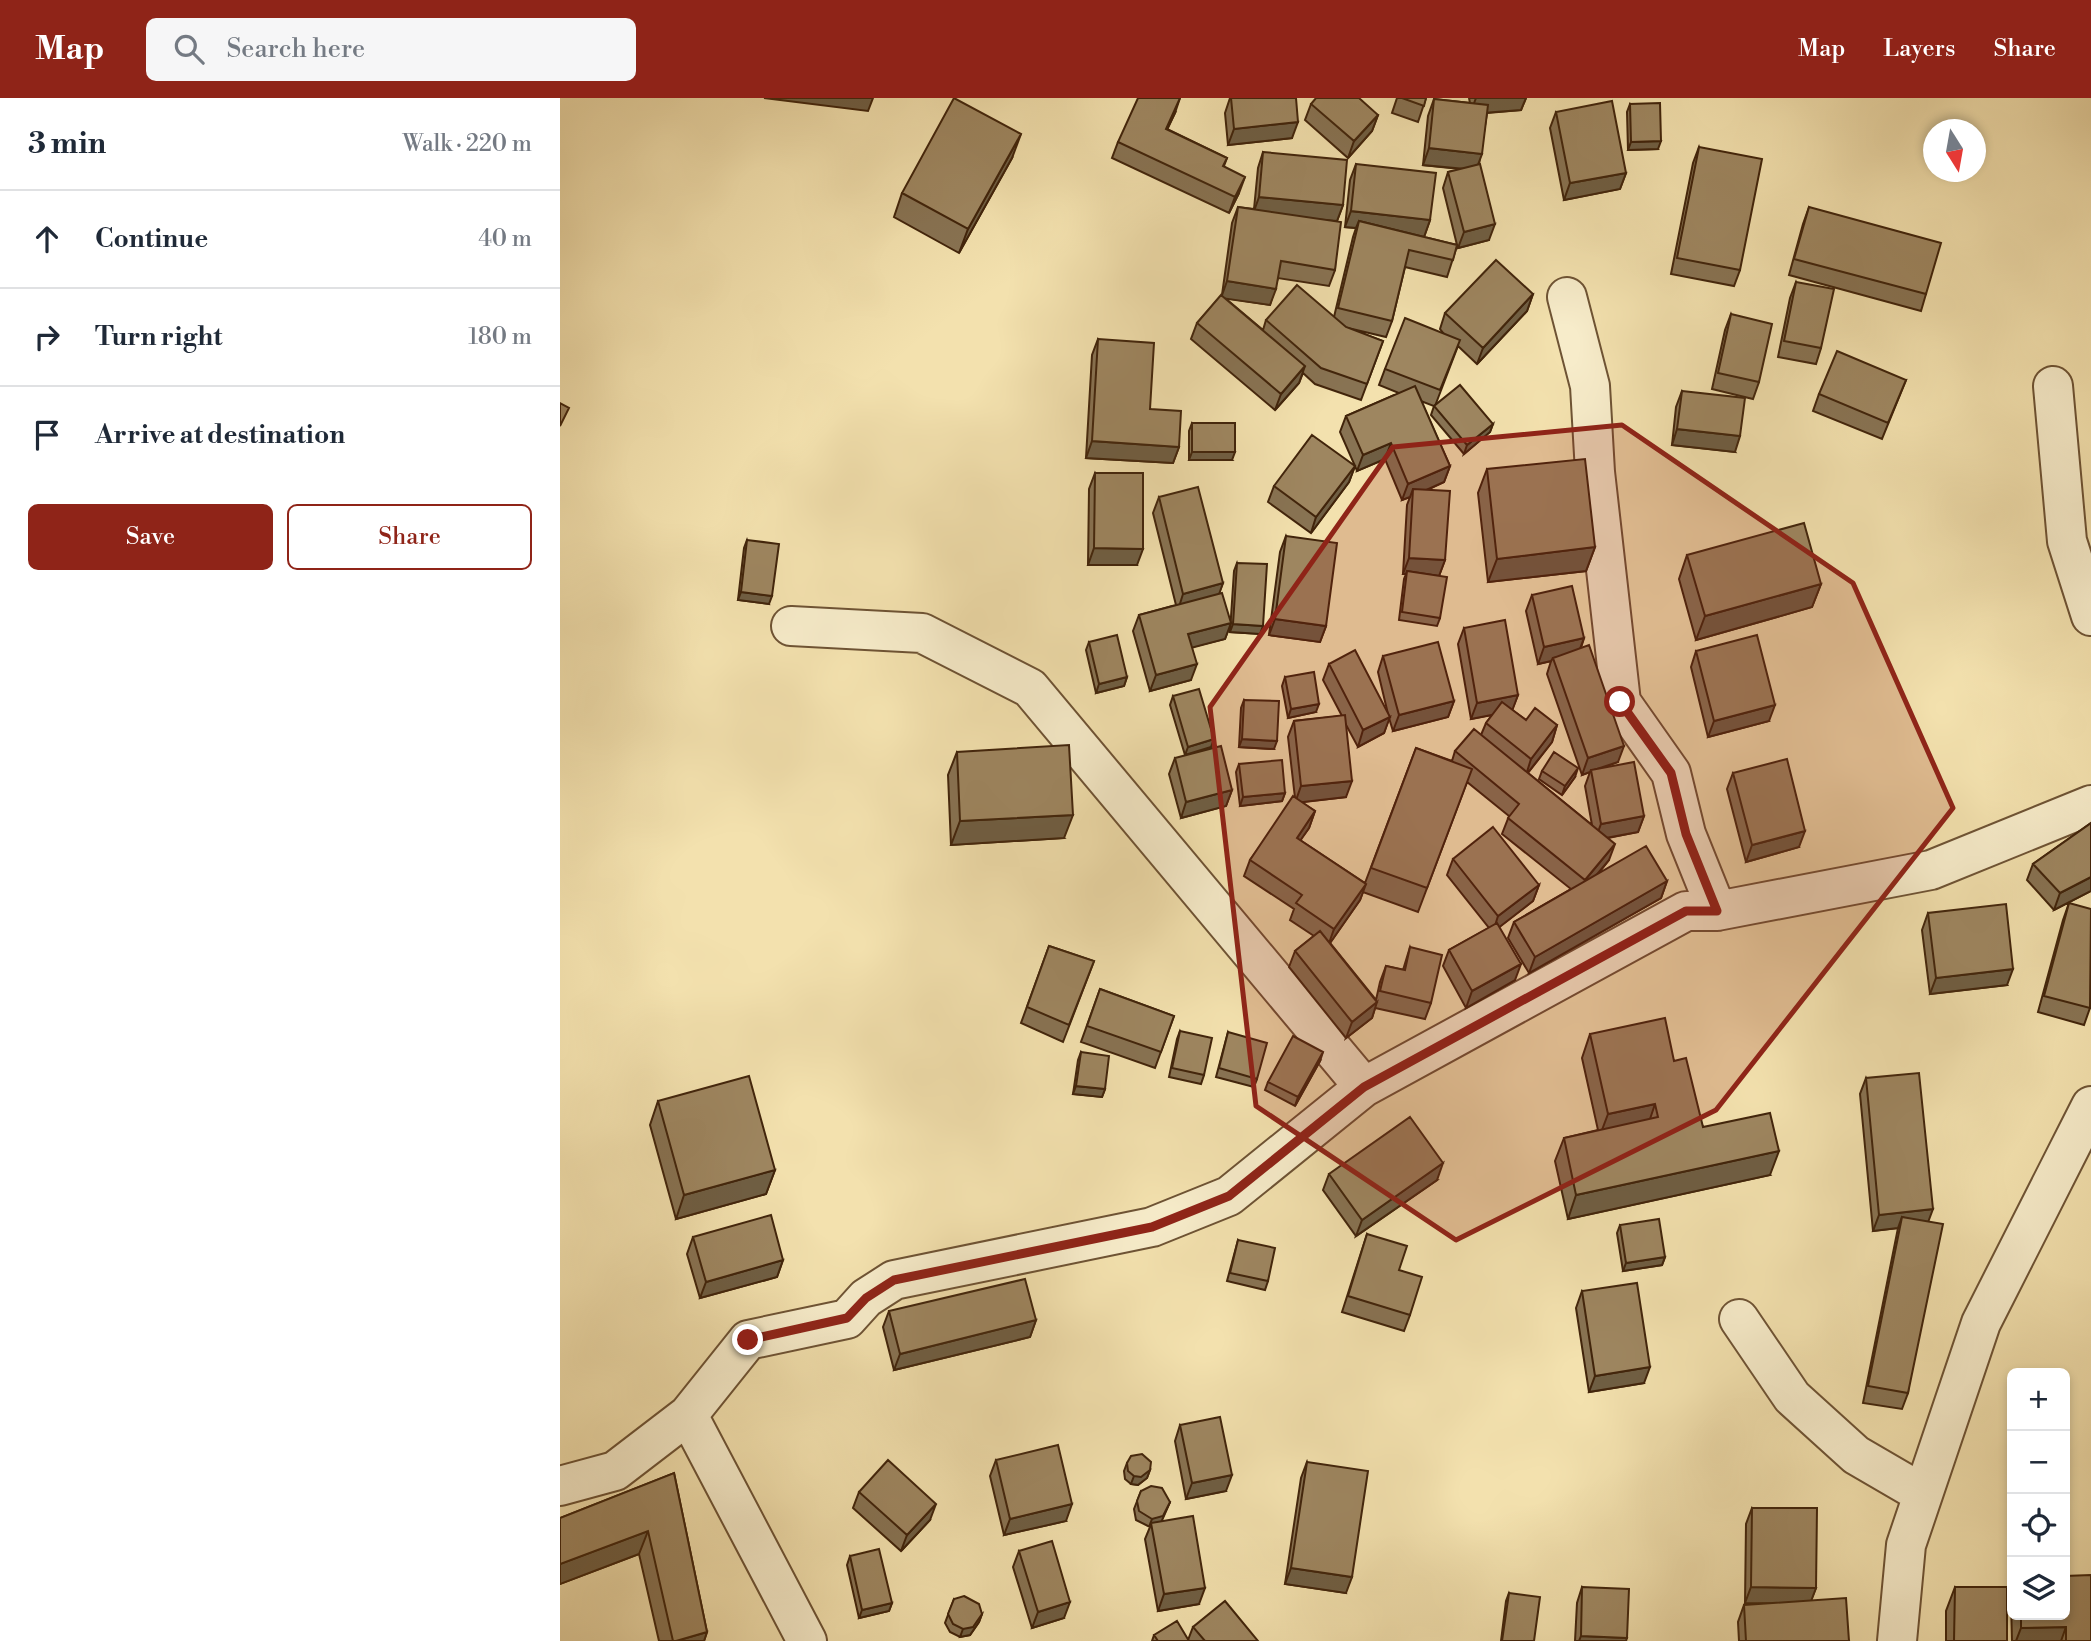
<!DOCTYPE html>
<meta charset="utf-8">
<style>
body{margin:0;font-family:"Libre Bodoni",serif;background:#f6f6f7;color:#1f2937}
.controls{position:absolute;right:21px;bottom:21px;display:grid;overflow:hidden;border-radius:10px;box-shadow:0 4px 10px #0003}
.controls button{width:63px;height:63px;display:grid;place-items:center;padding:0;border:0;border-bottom:2px solid #e0e1e3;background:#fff;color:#1f2937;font:35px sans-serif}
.compass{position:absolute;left:1363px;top:21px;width:63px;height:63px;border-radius:50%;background:#fff;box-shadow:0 4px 10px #0003;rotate:169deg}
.stop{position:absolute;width:21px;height:21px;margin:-16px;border:5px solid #8f2418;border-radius:50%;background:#fff}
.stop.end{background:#8f2418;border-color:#fff;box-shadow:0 2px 7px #0008}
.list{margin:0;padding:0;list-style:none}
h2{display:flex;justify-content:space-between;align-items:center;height:91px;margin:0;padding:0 28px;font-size:30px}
h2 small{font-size:23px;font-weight:400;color:#747a83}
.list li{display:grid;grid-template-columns:46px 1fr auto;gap:21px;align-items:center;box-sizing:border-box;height:98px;padding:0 28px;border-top:2px solid #e0e1e3}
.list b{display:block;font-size:26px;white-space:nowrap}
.list em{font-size:23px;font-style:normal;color:#747a83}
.actions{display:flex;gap:14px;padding:21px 28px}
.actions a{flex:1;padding:16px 0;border:2px solid #8f2418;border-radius:10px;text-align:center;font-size:24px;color:#8f2418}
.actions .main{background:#8f2418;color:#fff}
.icon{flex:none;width:38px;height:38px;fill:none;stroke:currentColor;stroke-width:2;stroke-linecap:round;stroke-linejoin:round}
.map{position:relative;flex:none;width:1531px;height:1543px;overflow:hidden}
header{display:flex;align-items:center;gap:42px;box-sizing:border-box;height:98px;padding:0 35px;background:#8f2418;color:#fff}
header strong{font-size:33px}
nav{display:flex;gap:38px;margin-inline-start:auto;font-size:24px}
.search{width:490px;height:63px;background:#f6f6f7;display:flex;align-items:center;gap:18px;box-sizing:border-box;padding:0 24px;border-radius:10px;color:#747a83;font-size:26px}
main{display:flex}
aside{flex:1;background:#fff}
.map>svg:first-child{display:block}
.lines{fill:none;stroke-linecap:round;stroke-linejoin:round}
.minor-casing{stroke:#6e5334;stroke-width:42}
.minor{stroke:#f7ecca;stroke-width:38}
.wall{fill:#887353;stroke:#41240b;stroke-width:2}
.shaded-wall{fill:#6f5e43;stroke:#41240b;stroke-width:2}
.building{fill:#9e8660;stroke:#41240b;stroke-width:2}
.route{stroke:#8f2418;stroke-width:9}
.marked{fill:#8f2418;fill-opacity:0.2;stroke:#8f2418;stroke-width:5;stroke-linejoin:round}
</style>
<header>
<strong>Map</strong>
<div class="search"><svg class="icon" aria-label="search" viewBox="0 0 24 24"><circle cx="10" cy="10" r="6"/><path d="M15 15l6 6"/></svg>Search here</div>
<nav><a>Map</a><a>Layers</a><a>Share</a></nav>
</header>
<main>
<aside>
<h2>3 min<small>Walk · 220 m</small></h2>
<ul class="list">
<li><svg class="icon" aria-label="ahead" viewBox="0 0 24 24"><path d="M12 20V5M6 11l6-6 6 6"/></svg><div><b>Continue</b></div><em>40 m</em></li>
<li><svg class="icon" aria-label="right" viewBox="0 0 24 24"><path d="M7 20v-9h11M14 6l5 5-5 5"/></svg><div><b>Turn right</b></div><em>180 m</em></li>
<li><svg class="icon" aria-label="arrive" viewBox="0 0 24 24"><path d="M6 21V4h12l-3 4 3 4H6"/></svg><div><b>Arrive at destination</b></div></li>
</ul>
<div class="actions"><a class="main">Save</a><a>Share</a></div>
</aside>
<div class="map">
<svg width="1531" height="1543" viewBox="0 0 1531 1543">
<rect width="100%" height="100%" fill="#f3e1ae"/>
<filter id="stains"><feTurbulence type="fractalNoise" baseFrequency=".00286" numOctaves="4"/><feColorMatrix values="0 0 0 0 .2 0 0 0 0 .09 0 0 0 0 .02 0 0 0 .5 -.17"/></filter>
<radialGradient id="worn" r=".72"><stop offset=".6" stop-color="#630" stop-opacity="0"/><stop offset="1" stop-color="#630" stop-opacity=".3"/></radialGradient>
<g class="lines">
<defs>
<path id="minor" d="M1007,199L1030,288L1035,374L1061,604L1111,675L1126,736L1157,813
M1493,288L1507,443L1531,518
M231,528L362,535L470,590L804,989
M1179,1221L1232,1299L1296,1357L1363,1396
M128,1317L247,1543
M0,1388L55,1373L128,1317L188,1242L287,1221L306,1200L334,1182L592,1129L669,1098L804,989L1126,813H1157L1371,772L1531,707
M1337,1543L1346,1447L1421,1225L1531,1008"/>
</defs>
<use href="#minor" class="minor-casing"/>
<use href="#minor" class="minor"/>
</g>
<path class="wall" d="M670,0H736L732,40L668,47L665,15Z
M837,0H866L858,24L832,15Z
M909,0H966L961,12L927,15L919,66L929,142L898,150L897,148L887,179L845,169L832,223L826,239L788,230L823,243L801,302L755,286L743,275L739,285L715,312L631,241L637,225L662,197L672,125L678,109L694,111L698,70L703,54L783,107L777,123L775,172L769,188L718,180L710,207L665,200L703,232L706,222L774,219L793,139L796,130L785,129L790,82L796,66L870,122L864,139L897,147L883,90L888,74L900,71L863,67L868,18L874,1L910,5Z
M751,6L818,17L812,33L788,60L745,22Z
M1070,6L1098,51L1068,52L1067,14Z
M996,14L1066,75L1060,91L1004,102L990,30Z
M615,15L607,31L667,60L664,68L679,95L669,115L552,60L558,44Z
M1139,49L1180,172L1174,188L1111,176L1133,65Z
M452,60L399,155L334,119L342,95Z
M1249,109L1366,196L1361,213L1229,177L1243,126Z
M1236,184L1261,250L1256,266L1218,259L1230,200Z
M973,196L967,213L917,266L898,248L875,308L933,326L930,334L904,356L871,317L874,308L861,303L890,368L884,384L867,392L885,462L879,478L880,520L877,528L839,522L844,481L846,476H843L847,407L850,399L842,402L825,361L797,373L795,368L789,384L751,435L708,404L714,388L795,368L780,334L786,318L839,295L819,287L825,271L884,236L880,231L885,215Z
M1171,216L1199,284L1193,301L1152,291L1165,232Z
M538,241L619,349L613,365L526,360L532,257Z
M1346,282L1322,341L1253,313L1259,296Z
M1122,293L1175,354L1112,347L1116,309Z
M632,325L672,362H629V333Z
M927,371L1035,449L1026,473L928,484L918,395Z
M535,375L577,467H528L529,391Z
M599,399L663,485L659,495L671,525L665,541L632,549L631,582L590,593L573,533L579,517L616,507L593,415Z
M726,438L766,528L760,544L709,537L720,454Z
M187,442L209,506L178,502L184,450Z
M1127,457L1261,486L1252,509L1136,542L1119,481Z
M677,465L700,536L670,534L674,473Z
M972,497L1024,540L1021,550L1058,664L1042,670L1084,718L1078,734L1048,740L1049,762L1038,776L1107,783L1101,800L969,875L948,840L954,824L1011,791L942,736L949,718L907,684L858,814L803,794L800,802L770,845L816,902L820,884L826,868L843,872L850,849L871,905L865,921L815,910L812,920L786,940L729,869L735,853L754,838L730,822L734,811L684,778L690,762L735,700L728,639L734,623L782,618L763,582L769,566L828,616L818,574L823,558L894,603L888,619L833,633L829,620L824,635L798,649L785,625L786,699L741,704L755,713L749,730L740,742L805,785L856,650L892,663L895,653L921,637L926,625L932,617L911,621L898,546L904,530L958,597L952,612L966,622L997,627L992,644L968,675L1032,727L1025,688L1030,674L1022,677L987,576L991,563L978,566L966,513Z
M529,544L567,579L564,588L536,595L526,552Z
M1136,553L1209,623L1148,639L1131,569Z
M725,579L756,614L728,620L722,588Z
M613,598L651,649L625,657L610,607Z
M684,602L714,651L679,649L681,610Z
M397,654L504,740L391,747L388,677Z
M615,660L672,692L666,708L621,720L609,676Z
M679,666L725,695L722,703L680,708L676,674Z
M982,673L1015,679L1002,697L979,681Z
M1173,675L1239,749L1186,764L1167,691Z
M1531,725V793L1494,812L1467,782L1473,766Z
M893,761L979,787L973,803L939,829L955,882L906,910L883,868L889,852L929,830L887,777Z
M1509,805L1531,907L1524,927L1478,914L1503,822Z
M1368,815L1447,887L1370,896L1362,832Z
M489,848L534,863L503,944L461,925Z
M540,891L614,918L595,970L521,944Z
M620,933L644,977L641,986L609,979L617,941Z
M668,934L697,981L694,989L656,979Z
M1030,936L1114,963L1143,1029L1210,1077L1008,1121L995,1063L1004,1040L1038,1032L1022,960Z
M521,954L545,991L542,999L513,996L518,962Z
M760,963L735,1008L705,992L708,984Z
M1306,980L1368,1123L1348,1295L1342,1311L1303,1305L1338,1130L1313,1133L1300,996Z
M98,1003L215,1072L206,1096L116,1121L90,1027Z
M769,1076L877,1082L796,1138L763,1092Z
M1060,1127L1105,1159L1102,1167L1063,1173L1057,1135Z
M807,1136L839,1172L850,1217L844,1233L782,1214Z
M133,1139L223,1162L217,1179L140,1200L127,1156Z
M678,1142L708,1183L705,1192L667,1183Z
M1022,1193L1084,1285L1029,1294L1016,1210Z
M329,1213L476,1222L470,1239L334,1272L323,1229Z
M620,1327L666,1393L626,1401L615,1343Z
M436,1362L506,1423L444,1437L430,1378Z
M747,1364L786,1495L725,1486L741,1380Z
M567,1365L590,1372L587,1380L578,1387L571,1386L565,1381L564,1373Z
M114,1375L147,1534L144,1543H99L79,1456L0,1486V1420Z
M581,1393L610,1404L601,1423L639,1506L598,1513L585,1441L590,1429L576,1422L574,1411Z
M299,1394L370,1422L341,1453L293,1410Z
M1192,1410L1256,1490L1251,1502L1289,1543H1179L1178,1524L1184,1507L1207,1506L1185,1505L1186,1426Z
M459,1453L504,1520L472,1530L453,1469Z
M290,1458L332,1505L329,1513L299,1520L287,1467Z
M1022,1489L1066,1543H1015L1017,1505Z
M1395,1489L1447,1543H1386V1513Z
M949,1495L974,1543H941L946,1503Z
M1452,1500V1517H1505L1531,1543H1452L1451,1503Z
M394,1501L422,1516L419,1524L410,1537L400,1539L390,1534L385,1525Z
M633,1529L698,1543H592L594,1537L628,1542Z"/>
<path class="shaded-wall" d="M204,0H313L308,13Z
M620,0L615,15L600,47L606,31Z
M916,0H966L961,12L910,16Z
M818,17L812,33L788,60L794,43Z
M738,24L732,40L668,47L674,31Z
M461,36L452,60L399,155L408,131Z
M1101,43L1098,51L1068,52L1071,44Z
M869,50L922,56L916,72L863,67Z
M1066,75L1060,91L1004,102L1010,85Z
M685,79L679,95L669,115L675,99Z
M699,99L783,107L777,123L693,116Z
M791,113L870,122L864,139L799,123L796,130L785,129Z
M935,126L929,142L898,150L904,134Z
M667,183L716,191L710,207L661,200Z
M973,196L967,213L917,266L923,250Z
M745,268L739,285L715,312L721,296Z
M933,326L930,334L904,356L907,347Z
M1117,331L1180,338L1175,354L1112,347Z
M532,343L619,349L613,365L526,360Z
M831,345L825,361L797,373L803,357Z
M632,354H675L672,362H629Z
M795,368L789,384L751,435L756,419Z
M890,368L884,384L853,398V391L850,399L842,402L848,386Z
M1035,449L1026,473L928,484L937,461Z
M534,450L583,451L577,467H528Z
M849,460L885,462L879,478L847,473L846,476H843Z
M663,485L657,502L618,512L623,496Z
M1261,486L1252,509L1136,542L1145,518Z
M181,494L212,498L209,506L178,502Z
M715,521L766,528L760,544L709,537Z
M671,525L665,541L623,552L628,536Z
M673,526L703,528L700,536L670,534Z
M1024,540L1018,556L993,560L991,563L978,566L984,549Z
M637,566L631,582L590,593L596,577Z
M567,579L564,588L536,595L539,586Z
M958,597L952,613L911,621L917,605Z
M894,603L888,619L833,633L839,617Z
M759,606L756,614L728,620L731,611Z
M1215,607L1209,623L1148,639L1154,623Z
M830,619L824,635L798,649L803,632Z
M997,627L992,644L966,677L971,661Z
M654,641L651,649L625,657L628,649Z
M682,641L717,643L714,651L679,649Z
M1064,648L1058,664L1031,673V672L1030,674L1022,677L1028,660Z
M1018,670L1015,679L1002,697L1005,688Z
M792,683L786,699L735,705L741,688Z
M672,692L666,708L621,720L626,704Z
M725,695L722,703L680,708L683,699Z
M755,713L749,730L731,756L737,740Z
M513,717L504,740L391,747L400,723Z
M1084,718L1078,734L1035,742L1041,726Z
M1245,733L1239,749L1186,764L1192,747Z
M1055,746L1049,762L1019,798L1025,782Z
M1531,779V793L1494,812L1500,795Z
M1107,783L1101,800L969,875L975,859Z
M806,786L800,802L768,848L774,831Z
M979,787L973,803L933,834L938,818Z
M961,866L955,882L906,910L912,893Z
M1453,871L1447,887L1370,896L1376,880Z
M817,904L812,920L786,940L792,924Z
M763,954L760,963L735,1008L738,999Z
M516,988L545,991L542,999L513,996Z
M1095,1006L1087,1030L1039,1040L1048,1016Z
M1219,1053L1210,1077L1008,1121L1016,1097Z
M883,1065L877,1082L796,1138L802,1122Z
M215,1072L206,1096L116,1121L124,1097Z
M1373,1111L1367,1127L1342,1119L1338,1130L1313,1133L1319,1117Z
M1105,1159L1102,1167L1063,1173L1066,1165Z
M223,1162L217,1179L140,1200L146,1184Z
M476,1222L470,1239L334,1272L340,1256Z
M1090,1269L1084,1285L1029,1294L1035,1278Z
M590,1372L587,1380L578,1387L571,1386L574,1378Z
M672,1377L666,1393L626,1401L632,1385Z
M610,1404L600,1427L591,1425L589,1429L592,1421Z
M376,1406L370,1422L341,1453L347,1437Z
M512,1406L506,1423L444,1437L450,1421Z
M88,1433L79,1456L0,1486V1466Z
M731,1470L792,1479L786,1495L725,1486Z
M1191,1489L1256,1490L1250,1506L1185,1505Z
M645,1490L639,1506L598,1513L604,1496Z
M510,1504L504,1520L472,1530L478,1514Z
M332,1505L329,1513L299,1520L302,1512Z
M422,1516L419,1524L410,1537L400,1539L403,1531Z
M1506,1529L1501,1543H1456L1461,1530Z
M147,1534L144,1543H116Z
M1021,1538L1067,1540L1066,1543H1019Z"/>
<path class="building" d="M394,0L461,36L408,131L342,95Z
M578,0H620L606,31L667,60L663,68L685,79L675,99L558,44Z
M671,0H736L738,24L674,31Z
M756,0H799L818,17L794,43L751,6Z
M842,0H866L864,8Z
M874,1L928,7L922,56L869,50Z
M1052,3L1066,75L1010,85L996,14Z
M1100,5L1101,43L1071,44L1070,6Z
M1139,49L1202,61L1180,172L1117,160Z
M703,54L787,62L783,107L699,99Z
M796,66L876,75L870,122L791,113Z
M920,66L935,126L904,134L888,74Z
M678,109L781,124L775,172L721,163L716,191L667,183Z
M1249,109L1381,145L1366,196L1234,161Z
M799,123L897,147L893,162L849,152L832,223L778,210Z
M936,162L973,196L923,250L885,215Z
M1236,184L1274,191L1261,250L1224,243Z
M737,187L786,229L823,243L807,286L761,270L706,222Z
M661,197L745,268L721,296L637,225Z
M1171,216L1212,226L1199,284L1158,275Z
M845,220L900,242L880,292L825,271Z
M538,241L594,245L590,311L621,313L619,349L532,343Z
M1277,253L1346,282L1328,325L1259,296Z
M900,287L933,326L907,347L874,308Z
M855,288L890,368L848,386L831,345L803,357L786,318Z
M1122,293L1185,300L1180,338L1117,331Z
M0,305L9,310L0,328Z
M632,325H675V354H632Z
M752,337L795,368L756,419L714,388Z
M1025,361L1035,449L937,461L927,371Z
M535,375H583V451L534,450Z
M638,389L663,485L623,496L599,399Z
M853,391L890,393L885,462L849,460Z
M1244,425L1261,486L1145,518L1127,457Z
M726,438L777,445L766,528L715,521Z
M187,442L219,446L212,498L181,494Z
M677,465L707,466L703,528L673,526Z
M847,473L887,479L880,520L842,514Z
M1012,488L1024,540L984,549L972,497Z
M662,495L671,525L628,536L637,566L596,577L579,517Z
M945,522L958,597L917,605L904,530Z
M557,537L567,579L539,586L529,544Z
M1197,537L1215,607L1154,623L1136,553Z
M878,544L894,603L839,617L823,558Z
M1029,547L1064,648L1028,660L993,560Z
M795,552L830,619L803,632L769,566Z
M754,574L759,606L731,611L725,579Z
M639,591L654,641L628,649L613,598Z
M684,602L719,603L717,643L682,641Z
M942,604L966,622L975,610L997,627L971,661L926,625Z
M785,617L792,683L741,688L734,623Z
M914,631L1055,746L1025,782L948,720L959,706L895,653Z
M509,647L513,717L400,723L397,654Z
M661,648L672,692L626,704L615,660Z
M856,650L912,671L867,790L811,770Z
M994,654L1018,670L1005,688L982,673Z
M1227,661L1245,733L1192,747L1173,675Z
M722,662L725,695L683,699L679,666Z
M1074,664L1084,718L1041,726L1031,672Z
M733,698L755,713L737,740L806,786L774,831L736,805L742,797L690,762Z
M1531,725V779L1500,795L1473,766Z
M933,729L979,787L938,818L893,761Z
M1086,748L1107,783L975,859L954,824Z
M1509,805L1531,811L1530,910L1484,898Z
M1446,806L1453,871L1376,880L1368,815Z
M937,825L961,866L912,893L889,852Z
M760,833L817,904L792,924L735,853Z
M489,848L534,863L509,927L467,909Z
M850,849L882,857L871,905L820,893L826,868L845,872Z
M540,891L614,918L601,954L527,928Z
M1105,920L1114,963L1126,960L1143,1029L1210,1015L1219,1053L1016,1097L1004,1040L1098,1019L1095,1006L1048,1016L1030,936Z
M620,933L652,940L644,977L612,970Z
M668,934L707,945L697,981L659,970Z
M733,938L763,954L738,999L708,984Z
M521,954L549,958L545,991L516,988Z
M1359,975L1373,1111L1319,1117L1306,980Z
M189,978L215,1072L124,1097L98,1003Z
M850,1019L883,1065L802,1122L769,1076Z
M211,1117L223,1162L146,1184L133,1139Z
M1342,1119L1383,1126L1348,1295L1308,1288Z
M1099,1121L1105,1159L1066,1165L1060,1127Z
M807,1136L847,1148L839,1172L862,1179L850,1217L788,1198Z
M678,1142L715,1150L708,1183L670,1175Z
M465,1181L476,1222L340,1256L329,1213Z
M1077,1185L1090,1269L1035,1278L1022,1193Z
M660,1319L672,1377L632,1385L620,1327Z
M498,1347L512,1406L450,1421L436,1362Z
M582,1356L591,1364L590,1372L581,1379L574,1378L568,1373L567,1365L571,1358Z
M328,1362L376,1406L347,1437L299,1394Z
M747,1364L808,1373L792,1479L731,1470Z
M114,1375L147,1534L116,1543H113L88,1433L0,1466V1420Z
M591,1388L602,1390L610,1404L603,1418L592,1421L579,1413L577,1403L581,1393Z
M1192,1410H1257L1256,1490L1191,1489Z
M633,1418L645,1490L604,1496L591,1425Z
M492,1443L510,1504L478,1514L459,1453Z
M319,1451L332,1505L302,1512L290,1458Z
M1531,1477V1543H1506V1529L1461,1530V1517H1505V1478Z
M1022,1489L1069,1491L1067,1540L1021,1538Z
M1395,1489H1447V1543H1394Z
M949,1495L980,1499L974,1543H942Z
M404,1498L419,1506L422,1516L413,1529L403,1531L393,1526L388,1516L394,1501Z
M1286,1500L1289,1543H1186L1184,1507Z
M665,1503L698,1543H645L633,1529Z
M617,1523L629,1543H598L594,1537Z"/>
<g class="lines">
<path class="route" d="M188,1242L287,1220L306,1200L334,1182L592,1129L669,1098L804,989L1126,813H1157L1126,736L1111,675L1060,604"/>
</g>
<path class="marked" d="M1062,327L1293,485L1393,710L1156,1012L896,1142L696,1008L650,609L833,349Z"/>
<rect width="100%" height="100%" filter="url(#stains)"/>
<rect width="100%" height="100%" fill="url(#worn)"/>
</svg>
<div class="controls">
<button>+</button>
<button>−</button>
<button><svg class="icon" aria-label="locate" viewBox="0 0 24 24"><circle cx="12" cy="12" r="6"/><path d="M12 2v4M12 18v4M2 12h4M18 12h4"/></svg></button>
<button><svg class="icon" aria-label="layers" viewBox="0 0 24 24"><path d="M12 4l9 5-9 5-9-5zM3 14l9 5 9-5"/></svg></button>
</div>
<svg class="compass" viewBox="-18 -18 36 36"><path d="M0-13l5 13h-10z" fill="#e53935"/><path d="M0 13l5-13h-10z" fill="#747a83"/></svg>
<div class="stop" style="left:1060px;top:604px"></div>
<div class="stop end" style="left:188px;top:1242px"></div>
</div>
</main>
